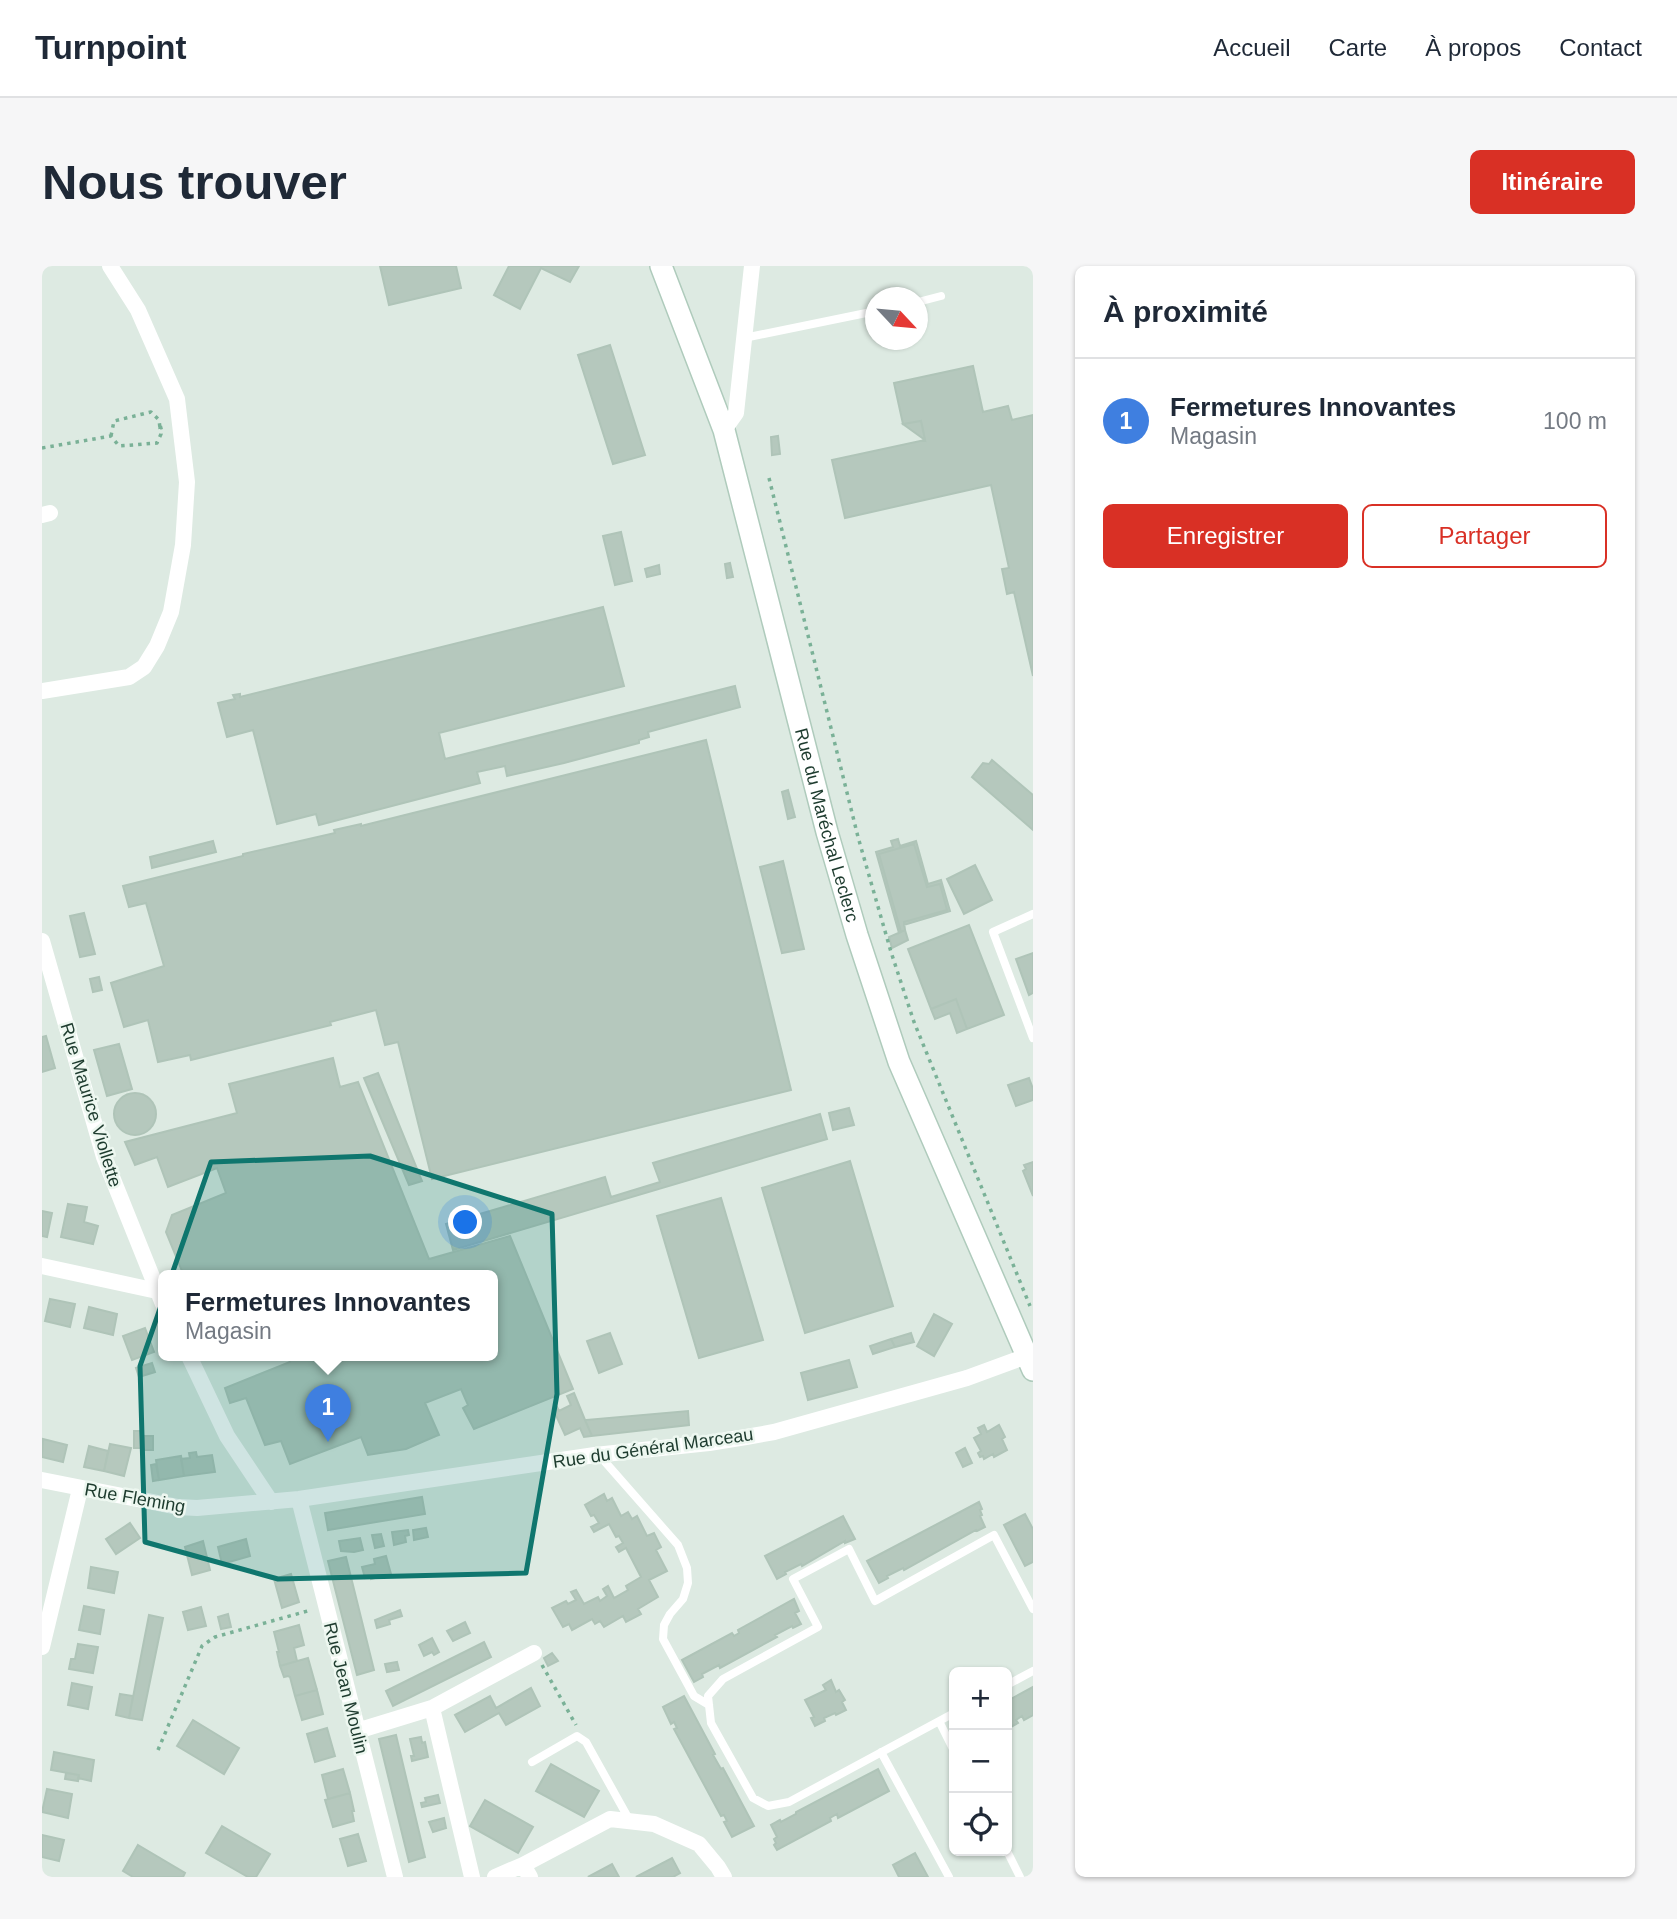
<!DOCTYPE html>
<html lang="fr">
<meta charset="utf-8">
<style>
body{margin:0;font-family:Helvetica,sans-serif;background:#f6f6f7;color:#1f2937}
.controls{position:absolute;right:21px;bottom:21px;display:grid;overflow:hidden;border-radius:10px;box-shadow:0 2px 5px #0004}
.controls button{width:63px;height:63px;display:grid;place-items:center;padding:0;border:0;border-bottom:2px solid #e0e1e3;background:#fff;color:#1f2937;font:35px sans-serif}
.compass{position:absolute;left:823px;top:21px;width:63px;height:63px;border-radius:50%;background:#fff;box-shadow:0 2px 5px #0004;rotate:116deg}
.you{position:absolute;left:424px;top:957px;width:24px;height:24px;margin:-18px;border:5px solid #fff;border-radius:50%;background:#1a73e8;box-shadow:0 0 0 10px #1a73e833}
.badge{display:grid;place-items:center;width:46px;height:46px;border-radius:50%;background:#d93025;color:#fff;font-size:23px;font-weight:700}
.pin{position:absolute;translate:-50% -58px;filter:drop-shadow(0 2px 4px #0008)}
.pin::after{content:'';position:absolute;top:37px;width:24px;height:21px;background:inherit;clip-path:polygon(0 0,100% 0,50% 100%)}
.popup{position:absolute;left:116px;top:1004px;width:340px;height:91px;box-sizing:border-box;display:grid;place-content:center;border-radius:10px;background:#fff;filter:drop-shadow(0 2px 5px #0005);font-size:23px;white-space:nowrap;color:#747a83}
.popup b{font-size:26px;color:#1f2937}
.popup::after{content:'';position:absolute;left:50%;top:100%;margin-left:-14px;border:14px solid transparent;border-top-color:#fff}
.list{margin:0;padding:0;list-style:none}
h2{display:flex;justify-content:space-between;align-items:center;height:91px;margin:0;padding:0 28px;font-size:30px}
h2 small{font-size:23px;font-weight:400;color:#747a83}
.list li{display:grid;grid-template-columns:46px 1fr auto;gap:21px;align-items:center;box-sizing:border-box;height:126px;padding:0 28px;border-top:2px solid #e0e1e3}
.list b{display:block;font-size:26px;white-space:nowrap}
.list p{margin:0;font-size:23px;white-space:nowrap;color:#747a83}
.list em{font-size:23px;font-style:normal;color:#747a83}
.actions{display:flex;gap:14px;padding:21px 28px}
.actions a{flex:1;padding:16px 0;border:2px solid #d93025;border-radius:10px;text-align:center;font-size:24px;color:#d93025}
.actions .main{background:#d93025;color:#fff}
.icon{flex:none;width:38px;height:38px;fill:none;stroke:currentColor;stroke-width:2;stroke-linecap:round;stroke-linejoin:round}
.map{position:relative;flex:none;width:991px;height:1611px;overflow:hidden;border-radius:10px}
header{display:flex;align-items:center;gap:42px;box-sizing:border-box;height:98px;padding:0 35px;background:#fff;border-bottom:2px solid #e0e1e3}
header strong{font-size:33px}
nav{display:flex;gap:38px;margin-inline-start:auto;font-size:24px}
.intro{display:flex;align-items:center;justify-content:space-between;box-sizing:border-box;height:168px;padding:0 42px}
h1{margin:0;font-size:49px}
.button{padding:18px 32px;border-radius:10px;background:#d93025;color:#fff;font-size:24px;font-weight:700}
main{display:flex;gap:42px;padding:0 42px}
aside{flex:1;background:#fff;border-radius:10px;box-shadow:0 2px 5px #0004}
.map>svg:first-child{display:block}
.building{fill:#b5c8bd;stroke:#afc4b8;stroke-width:2}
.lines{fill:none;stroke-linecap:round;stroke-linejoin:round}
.secondary-casing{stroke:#afcbbc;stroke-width:24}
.path{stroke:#7ab197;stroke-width:3.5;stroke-dasharray:3.5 5;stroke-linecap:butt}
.service{stroke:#fff;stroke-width:8}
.minor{stroke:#fff;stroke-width:16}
.secondary{stroke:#fff;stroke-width:21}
.marked{fill:#0f766e;fill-opacity:0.2;stroke:#0f766e;stroke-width:5;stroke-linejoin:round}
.labels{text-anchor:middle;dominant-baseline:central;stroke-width:5;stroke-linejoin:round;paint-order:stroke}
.street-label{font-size:18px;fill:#1d3b2e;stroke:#edf7f0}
</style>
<header>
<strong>Turnpoint</strong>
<nav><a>Accueil</a><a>Carte</a><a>À propos</a><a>Contact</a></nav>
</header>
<div class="intro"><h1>Nous trouver</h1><a class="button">Itinéraire</a></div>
<main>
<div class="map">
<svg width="991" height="1611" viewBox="0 0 991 1611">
<rect width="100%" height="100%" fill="#ddeae2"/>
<path class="building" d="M338,0H414L419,22L347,39Z
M467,0H537L528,16L499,2L478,43L452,29Z
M568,79L603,189L571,198L536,89Z
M931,100L941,146L966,140L970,154L991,149V410L972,326L965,328L960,303L967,302L949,219L803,252L790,194L883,174L879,155L861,158L852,117Z
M879,155L880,159L883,174L861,158Z
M736,170L738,188L730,189L729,171Z
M579,266L590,315L573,319L561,270Z
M688,297L691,311L685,312L683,298Z
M617,299L618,308L605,311L603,303Z
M561,341L582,420L397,467L403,493L693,420L698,441L606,466L607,471L597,474V477L522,497L465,510L463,500L435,506L438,517L277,559L274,548L235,558L211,464L185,471L176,437L193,433L191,429L198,428V431Z
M664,474L749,824L390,913L356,776L343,779L334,744L288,756L289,759L149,794L148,789L116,796L106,754L82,761L69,717L122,700L104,637L87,641L81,620L201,590V588L293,567L292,564L319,558V560Z
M950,494L991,529V564L930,511L941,497L947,498Z
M746,524L753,551L746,553L740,526Z
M856,573L858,580L874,575L886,618L899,614L908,645L862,659V656L905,644L898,618L885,621L872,578L837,588L859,666L857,667L834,586L851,581L849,575Z
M171,575L174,586L110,602L108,591Z
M872,578L885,621L898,618L905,644L862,656L863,664L859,666L837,588Z
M741,595L762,683L740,687L718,601Z
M933,599L950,634L922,648L905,613Z
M42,647L53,688L38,691L28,650Z
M927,659L962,749L925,763L914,733L889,743L866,683Z
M863,664L866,674L850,682L847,671Z
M991,687V727L987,729L974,693Z
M57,711L60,724L51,726L48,713Z
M914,733L925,763L915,767L908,747L893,753L889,743Z
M4,770L13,802L0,806V771Z
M77,778L90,823L65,830L52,784Z
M291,792L298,821L316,816L387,993L468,970L531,1123L432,1163L421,1142L426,1139L419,1123L383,1137L397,1169L394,1170L364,1183L326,1189L319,1171L248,1198L239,1175L223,1179L204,1132L188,1137L183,1122L248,1096L246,1090H450V1010H142L124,966L130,949L184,927L175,902L126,921L115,891L93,899L83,876L195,847L187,818Z
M336,807L380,915L367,919L322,812Z
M987,812L991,823V834L974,840L966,819Z
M72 848a21 21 0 1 1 42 0a21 21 0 1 1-42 0Z
M807,842L812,859L791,864L787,847Z
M778,848L785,873L411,984L404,958L563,911L569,931L618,916L611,897Z
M808,895L851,1040L763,1067L720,922Z
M991,896V930L981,905L984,903L982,899Z
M679,932L721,1074L657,1092L615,950Z
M26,938L45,941L42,956L56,960L51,978L19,971Z
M0,945L10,947L5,971L0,970Z
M8,1033L33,1038L28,1061L3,1055Z
M47,1041L75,1048L71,1069L42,1062Z
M892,1048L910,1058L892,1090L875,1080Z
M103,1062L112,1086L90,1094L81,1070Z
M568,1067L580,1098L557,1107L545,1075Z
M869,1067L872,1076L853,1081L849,1073Z
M849,1073L853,1081L831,1088L828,1080Z
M807,1094L815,1121L766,1134L759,1107Z
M110,1097L113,1106L97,1111L94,1102Z
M532,1127L543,1154L550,1170L542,1171L538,1162L523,1169L511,1143L515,1141L517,1145L529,1139L525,1130Z
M646,1145L647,1159L550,1170L543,1154Z
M942,1159L945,1166L957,1159L963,1171L960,1173L965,1184L952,1191L951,1188L942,1193L941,1190L938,1191L936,1187L939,1185L932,1172L939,1168L936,1162Z
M92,1165H101L100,1182H92Z
M102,1170H111V1184H102Z
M1,1173L25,1179L21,1196L0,1191Z
M68,1178L89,1182L82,1210L62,1205Z
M47,1180L66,1185L62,1205L42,1201Z
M923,1182L930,1197L921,1201L914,1187Z
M154,1186L155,1191L170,1189L173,1206L142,1210L139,1193L148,1192L147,1187Z
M139,1190L142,1210L117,1214L114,1194Z
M114,1198L117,1214L111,1215L109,1199Z
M562,1228L565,1235L570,1232L579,1250L586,1246L590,1253L595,1250L605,1270L612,1267L619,1281L614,1284L625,1305L607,1314L616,1331L596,1343L599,1348L584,1356L581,1350L562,1361L558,1355L553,1358L550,1353L530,1364L527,1358L521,1361L510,1342L524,1335L526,1338L534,1334L529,1326L534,1324L542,1338L556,1331L558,1335L565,1330L561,1323L566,1320L572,1332L586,1324L584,1320L599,1311L584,1282L577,1286L574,1281L581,1277L577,1270L574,1271L567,1258L552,1266L549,1261L557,1257L552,1249L549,1250L543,1239Z
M380,1231L383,1248L286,1264L283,1247Z
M937,1236L940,1243L938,1244L940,1249L938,1250L943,1261L935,1265L934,1264L862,1304L861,1302L845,1310L846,1312L837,1317L825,1295Z
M983,1248L991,1263V1296L983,1300L962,1259Z
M801,1250L813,1273L803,1277V1275L760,1300L759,1298L743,1306L744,1308L735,1313L723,1290Z
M88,1257L98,1272L74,1288L64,1273Z
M384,1262L386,1271L372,1274L371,1264Z
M366,1264L367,1269L363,1270L364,1276L352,1279L350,1266Z
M339,1268L342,1280L333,1282L330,1269Z
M318,1272L321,1284L312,1286L299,1285L297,1275Z
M204,1273L208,1290L180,1298L176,1281Z
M161,1275L168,1304L150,1309L143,1281Z
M344,1290L349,1308L329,1313L328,1310L323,1312L320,1301L333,1298L332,1293Z
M304,1291L332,1404L315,1409L286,1295Z
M49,1301L76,1306L72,1327L46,1322Z
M249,1308L257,1336L240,1342L232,1313Z
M752,1333L757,1345L753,1347L759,1358L751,1362L750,1360L733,1369L735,1371L678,1402L677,1399L660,1408L661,1411L652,1416L640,1394L690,1367L692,1370L697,1367L696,1364Z
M42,1340L62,1344L58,1368L37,1364Z
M159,1341L164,1360L146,1364L141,1346Z
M358,1344L360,1350L347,1354L348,1358L335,1362L333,1354Z
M186,1348L189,1361L179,1363L176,1351Z
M107,1349L121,1352L100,1454L87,1452Z
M423,1356L428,1367L411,1375L405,1365Z
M257,1359L262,1379L252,1382L255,1395L238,1400L235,1386H237L232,1366Z
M390,1372L397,1386L392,1389L390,1386L382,1390L377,1379Z
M442,1376L449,1391L351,1440L344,1425Z
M36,1378L56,1381L51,1407L27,1403L29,1393H33Z
M510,1387L516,1395L506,1400L502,1392Z
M266,1392L275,1424L253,1430L248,1411L246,1410L242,1411L238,1400Z
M355,1396L357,1404L345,1406L343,1398Z
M789,1414L794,1426L797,1424L803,1434L800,1436L804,1444L794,1449L793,1447L782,1452L783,1455L773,1460L769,1452L772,1451L763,1434L784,1424L781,1419Z
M30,1417L50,1421L46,1443L26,1439Z
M991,1421V1449L982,1454L980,1450L974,1454L976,1457L965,1463V1435Z
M489,1422L498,1440L464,1459L457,1447L423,1466L413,1449L448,1430L454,1442Z
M275,1424L281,1448L260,1454L253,1430Z
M78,1428L91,1430L87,1452L74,1449Z
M642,1430L673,1488L671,1489L679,1503L681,1502L712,1560L690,1571L682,1556L685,1555L682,1549L679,1550L632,1463L635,1462L632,1456L629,1458L621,1441Z
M151,1454L197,1482L182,1508L135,1480Z
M285,1462L293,1490L273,1496L265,1468Z
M354,1469L383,1591L367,1596L337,1473Z
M379,1471L380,1477L383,1476L386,1491L370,1495L369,1490H372L368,1473Z
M12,1486L52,1494L49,1515L36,1512L37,1509L9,1504Z
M509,1498L557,1525L542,1551L494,1525Z
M301,1503L308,1527L286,1533L280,1509Z
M836,1503L847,1525L796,1552L795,1548L788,1552L789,1555L735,1584L732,1579L734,1577L732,1573L735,1571L729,1559L738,1554L739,1556L754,1548V1546Z
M24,1507L37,1509L36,1515L23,1513Z
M5,1523L30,1528L26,1552L0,1546Z
M308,1527L312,1545H310L312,1555L291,1561L283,1534Z
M396,1529L398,1537L380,1541L379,1537L384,1536L383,1532Z
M443,1534L491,1561L476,1587L428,1560Z
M402,1552L404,1562L391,1566L387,1556Z
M180,1560L228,1588L214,1611H206L164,1587Z
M316,1568L324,1595L306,1600L298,1573Z
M0,1569L22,1574L17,1595L0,1591Z
M96,1579L143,1607L141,1611H91L81,1605Z
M873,1587L886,1611H857L851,1599Z
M630,1592L638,1607L631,1611H594Z
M570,1598L577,1611H546Z"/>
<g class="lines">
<defs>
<g id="secondary">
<path id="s1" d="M619,0L682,164L785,566L815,669L857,796L991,1104"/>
</g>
</defs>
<use href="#secondary" class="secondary-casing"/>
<path class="path" d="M69,170L72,155L109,146L117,154L118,162
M0,182L69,170L77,180L115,177L119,168L118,162L122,161
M727,212L816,571L849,686L872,756L988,1040
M500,1399L534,1459
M116,1484L160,1380L173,1371L269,1344"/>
<path class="service" d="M876,36L899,30
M702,72L834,45
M991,648L951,666L991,772
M557,1189L636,1279L645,1302L646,1317L641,1333L628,1348L622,1359L621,1373L652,1430L667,1439
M965,1419L991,1405
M912,1447L747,1536L726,1540L711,1532L669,1457L666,1430L681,1413L776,1361L751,1313L807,1283L833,1335L952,1269L991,1343
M897,1455L912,1485
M839,1486L907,1611
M490,1496L535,1470L544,1476L588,1555
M965,1585L978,1611"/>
<path class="minor" d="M682,164L694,147L710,0
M0,249L8,247
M0,425L87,411L102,401L115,380L129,346L141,279L145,216L135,133L96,44L68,0
M0,675L62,891L121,1038
M0,1000L115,1025
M147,1090L185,1170L229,1236
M0,1214L136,1241L155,1242L257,1233L553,1189L667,1177L704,1171L732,1166L925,1112L985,1090
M257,1233L353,1611
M0,1381L38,1223
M390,1442L430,1611
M315,1465L390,1442L492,1387
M481,1599L568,1553L612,1558L657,1578L676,1601L682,1611
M453,1611L481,1599L488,1611"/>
<use href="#secondary" class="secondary"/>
</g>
<path class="marked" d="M328,890L510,948L515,1128L484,1307L236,1313L103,1276L98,1100L169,896Z"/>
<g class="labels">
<g class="street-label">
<text stroke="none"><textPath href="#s1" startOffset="584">Rue du Maréchal Leclerc</textPath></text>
<text transform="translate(49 839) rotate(73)">Rue Maurice Viollette</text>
<text transform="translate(611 1182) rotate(-8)">Rue du Général Marceau</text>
<text transform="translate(93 1232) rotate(10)">Rue Fleming</text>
<text transform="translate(304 1422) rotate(76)">Rue Jean Moulin</text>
</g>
</g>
</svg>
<div class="controls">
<button>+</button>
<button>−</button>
<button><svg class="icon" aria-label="locate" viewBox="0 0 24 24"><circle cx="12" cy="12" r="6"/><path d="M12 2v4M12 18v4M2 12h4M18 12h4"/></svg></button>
</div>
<svg class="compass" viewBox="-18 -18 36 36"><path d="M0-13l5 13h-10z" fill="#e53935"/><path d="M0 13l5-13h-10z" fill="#747a83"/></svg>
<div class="you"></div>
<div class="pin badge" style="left:286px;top:1176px;background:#3f7fe0">1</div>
<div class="popup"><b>Fermetures Innovantes</b>Magasin</div>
</div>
<aside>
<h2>À proximité<small></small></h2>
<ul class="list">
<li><span class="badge" style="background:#3f7fe0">1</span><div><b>Fermetures Innovantes</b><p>Magasin</p></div><em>100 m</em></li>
</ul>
<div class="actions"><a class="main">Enregistrer</a><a>Partager</a></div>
</aside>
</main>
